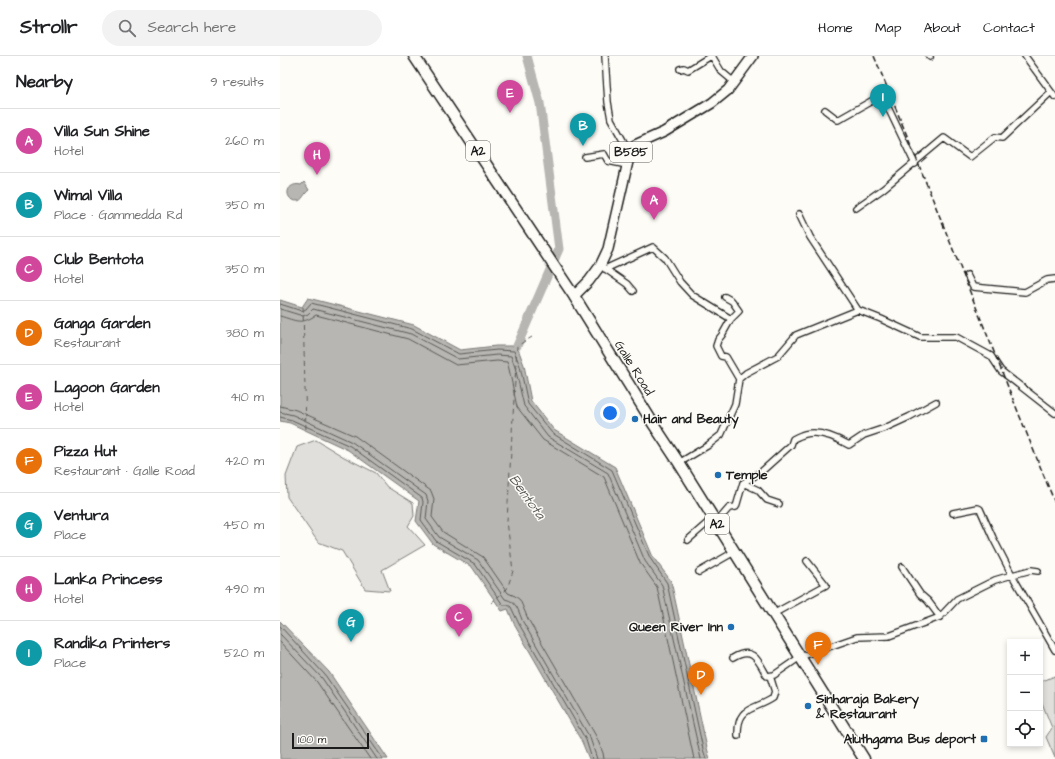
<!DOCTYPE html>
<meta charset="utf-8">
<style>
body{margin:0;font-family:"Architects Daughter",sans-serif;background:#f2f2f2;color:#202124}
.controls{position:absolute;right:12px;bottom:12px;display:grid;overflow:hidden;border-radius:0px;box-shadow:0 2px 6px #0003}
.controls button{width:36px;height:36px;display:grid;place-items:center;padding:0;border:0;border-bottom:1px solid #e0e0e0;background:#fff;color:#202124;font:20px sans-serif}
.scale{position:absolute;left:12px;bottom:10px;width:77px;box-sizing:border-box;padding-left:4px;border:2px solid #1c1c1c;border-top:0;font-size:11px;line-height:14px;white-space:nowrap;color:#1c1c1c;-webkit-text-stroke:3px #fdfcf7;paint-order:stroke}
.you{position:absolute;left:330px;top:357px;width:14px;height:14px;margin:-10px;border:3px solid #fff;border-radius:50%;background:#1a73e8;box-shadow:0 0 0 6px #1a73e833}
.badge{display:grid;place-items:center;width:26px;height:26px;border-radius:50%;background:#7c3aed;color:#fff;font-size:13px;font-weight:700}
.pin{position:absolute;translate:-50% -33px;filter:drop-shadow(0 1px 2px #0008)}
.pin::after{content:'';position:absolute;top:21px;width:14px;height:12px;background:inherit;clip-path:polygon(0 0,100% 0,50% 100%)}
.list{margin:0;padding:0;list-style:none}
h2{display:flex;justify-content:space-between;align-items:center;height:52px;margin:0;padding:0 16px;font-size:17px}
h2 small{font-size:13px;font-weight:400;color:#757577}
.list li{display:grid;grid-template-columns:26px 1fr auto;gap:12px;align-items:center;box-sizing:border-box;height:64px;padding:0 16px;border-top:1px solid #e0e0e0}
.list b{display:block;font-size:15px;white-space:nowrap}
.list p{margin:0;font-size:13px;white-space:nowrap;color:#757577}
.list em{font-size:13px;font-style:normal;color:#757577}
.icon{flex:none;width:22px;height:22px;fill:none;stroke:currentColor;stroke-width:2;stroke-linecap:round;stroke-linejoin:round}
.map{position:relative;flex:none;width:775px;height:703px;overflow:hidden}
header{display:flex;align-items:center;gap:24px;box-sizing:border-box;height:56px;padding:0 20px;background:#fff;border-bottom:1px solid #e0e0e0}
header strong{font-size:19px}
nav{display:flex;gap:22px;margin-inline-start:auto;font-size:14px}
.search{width:280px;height:36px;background:#f2f2f2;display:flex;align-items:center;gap:10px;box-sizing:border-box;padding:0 14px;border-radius:22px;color:#757577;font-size:15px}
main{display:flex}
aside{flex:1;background:#fff}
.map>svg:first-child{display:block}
.green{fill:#e0dfdb;stroke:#7e7e7c}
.water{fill:#b7b6b2;stroke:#797876}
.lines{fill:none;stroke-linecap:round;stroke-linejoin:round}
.shore{stroke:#5a5a58;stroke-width:1}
.river{stroke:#b7b6b2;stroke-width:9}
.ferry{stroke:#5a5a58;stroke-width:1;stroke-dasharray:5 4;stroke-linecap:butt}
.street-casing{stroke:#1c1c1c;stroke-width:8}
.primary-casing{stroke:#1c1c1c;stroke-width:12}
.highway-casing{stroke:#1c1c1c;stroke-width:13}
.street{stroke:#fdfcf7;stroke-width:5.5}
.primary{stroke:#fdfcf7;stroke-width:9}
.highway{stroke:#fdfcf7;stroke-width:10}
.rail{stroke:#1c1c1c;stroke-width:1.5;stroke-dasharray:6 3;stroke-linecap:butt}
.poi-dot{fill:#1f6fb2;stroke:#fdfcf7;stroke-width:1.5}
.labels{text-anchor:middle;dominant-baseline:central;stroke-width:3;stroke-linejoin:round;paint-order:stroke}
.shield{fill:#fdfcf7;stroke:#605f5e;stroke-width:1}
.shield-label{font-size:12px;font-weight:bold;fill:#1c1c1c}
.street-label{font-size:13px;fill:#1c1c1c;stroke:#fdfcf7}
.poi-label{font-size:13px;font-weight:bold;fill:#1c1c1c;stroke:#fdfcf7;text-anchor:start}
.water-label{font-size:14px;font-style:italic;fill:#5a5a58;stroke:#fdfcf7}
</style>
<header>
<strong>Strollr</strong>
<div class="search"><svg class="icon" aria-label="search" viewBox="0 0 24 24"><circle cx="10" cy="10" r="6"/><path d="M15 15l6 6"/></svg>Search here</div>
<nav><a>Home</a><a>Map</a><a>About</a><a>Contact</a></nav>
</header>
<main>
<aside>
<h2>Nearby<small>9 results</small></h2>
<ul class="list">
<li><span class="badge" style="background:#d1479c">A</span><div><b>Villa Sun Shine</b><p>Hotel</p></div><em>260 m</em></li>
<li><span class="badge" style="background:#0f9aa8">B</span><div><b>Wimal Villa</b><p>Place · Gammedda Rd</p></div><em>350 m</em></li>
<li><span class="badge" style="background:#d1479c">C</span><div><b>Club Bentota</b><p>Hotel</p></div><em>350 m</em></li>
<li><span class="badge" style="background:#e8710a">D</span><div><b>Ganga Garden</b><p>Restaurant</p></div><em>380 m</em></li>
<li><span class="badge" style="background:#d1479c">E</span><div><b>Lagoon Garden</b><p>Hotel</p></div><em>410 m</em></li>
<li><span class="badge" style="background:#e8710a">F</span><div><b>Pizza Hut</b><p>Restaurant · Galle Road</p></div><em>420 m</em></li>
<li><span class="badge" style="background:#0f9aa8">G</span><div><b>Ventura</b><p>Place</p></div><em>450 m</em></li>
<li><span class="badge" style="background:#d1479c">H</span><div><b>Lanka Princess</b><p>Hotel</p></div><em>490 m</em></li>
<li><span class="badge" style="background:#0f9aa8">I</span><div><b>Randika Printers</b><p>Place</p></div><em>520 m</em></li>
</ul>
</aside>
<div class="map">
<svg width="775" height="703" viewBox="0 0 775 703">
<rect width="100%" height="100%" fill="#fdfcf7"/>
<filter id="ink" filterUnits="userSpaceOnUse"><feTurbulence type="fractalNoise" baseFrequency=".025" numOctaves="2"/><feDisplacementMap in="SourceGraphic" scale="8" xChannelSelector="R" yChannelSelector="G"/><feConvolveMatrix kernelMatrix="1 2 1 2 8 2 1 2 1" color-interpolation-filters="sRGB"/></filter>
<g filter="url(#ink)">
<path class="green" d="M36,384L64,401L96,417L107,431L133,447L134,460L128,470L145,489L102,514L110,535L85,533L62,495L38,486L7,441L6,420L17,391Z
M775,620V702L766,681L772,672L760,642V626Z"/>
<path class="water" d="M24,126L29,134C22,139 23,148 12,144C3,137 10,126 21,129Z
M28,242L134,269L180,294L216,290H237L244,309L251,345L274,374L335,411L373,501L391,525L427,692L430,703H309L302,686L235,570L228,553L222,555L192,511L153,488L136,465L139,445L68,394L10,367L0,365V244L22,251Z
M0,565L49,616L108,703H0Z"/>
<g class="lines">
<path class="shore" d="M0,248L22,255L26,253L31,247L132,273L179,298L217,294L234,295L240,310L248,348L272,377L332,414L370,502L387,527L423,693L426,703
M0,253L23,260L28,258L33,253L131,278L178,303L217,299L231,300L235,311L244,350L268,381L328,417L365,505L382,529L421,703
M0,260C17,265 21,269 36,259L128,283L176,309L217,305L227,306L229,313L237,351L263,384L324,421L360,507L377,531L414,703
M0,350L16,354L75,380L151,435L154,443L152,461L163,476L203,501L228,537L235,540L240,544L248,563L316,680L323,697L324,703
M0,356L13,359L72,386L146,439L148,445L146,463L159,481L198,504L225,543C238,546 238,555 243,566L310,682L317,703
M0,361L12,364L70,390L142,442L143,446L141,464L156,485L195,508L223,549H228L231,551L239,568L306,684L312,703
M0,570L45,619L103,703
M0,578L42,622L97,703
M0,586L37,626L90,703"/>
<path class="river" d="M237,290L279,193L260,47L247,0"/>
<path class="ferry" d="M23,251L26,375
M211,547L227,533L233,515L227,465L237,290L252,281"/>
<defs>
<path id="street" d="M325,0L328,46L331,63L350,97
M432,0L441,15L454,26
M649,0L650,1
M745,0L775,41
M400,13L404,12L408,14L431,0
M545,54L558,64L602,39L635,108
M305,101L324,98L328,105L347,109
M576,152L603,133L664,82L690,101L715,81L722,82L771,36
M519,158L530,181L578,254L601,263L640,281H676L711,300L721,315L775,357
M324,212L347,228L353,235
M325,213L373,191L385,202L400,226L412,239L451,263L442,279L438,284L436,290L441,300L446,301L459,323
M687,219L693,231L745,236L767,224L775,223
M445,241L452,245L459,255L451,263
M399,407L427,390L441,379L455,348L459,323L466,317L498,300L516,279L578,254
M463,427L478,434L487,444L499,448
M673,457L698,452L700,453L713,482L732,519L751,514L758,515
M436,467L449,452L456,451L463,427L481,416L511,389L513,383C517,381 521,379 525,378C540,374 557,382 569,389L584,379L605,372L629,361L656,346
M408,484L433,462
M622,511L640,538L648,545L660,561
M419,516L454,496
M493,558L546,529L527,505
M453,602C473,590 478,604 487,620L494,619L520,601L577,581L609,580L660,561L677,543L715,524L732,519L775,594
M458,680C457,649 474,655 493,642L495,636L490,620"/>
<path id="primary" d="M294,240L309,225L320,210L328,193L350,97L355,89L384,76L432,47L448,34L473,0"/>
<path id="highway" d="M134,0L294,240L374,369L399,407L584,703"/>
</defs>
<use href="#street" class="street-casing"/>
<use href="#primary" class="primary-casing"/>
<use href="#highway" class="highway-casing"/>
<use href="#street" class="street"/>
<use href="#primary" class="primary"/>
<use href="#highway" class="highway"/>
<path class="rail" d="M594,0C656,148 714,298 775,447"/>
</g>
</g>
<g class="poi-dot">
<circle cx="355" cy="363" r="4"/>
<circle cx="438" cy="419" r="4"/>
<circle cx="451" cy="571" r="4"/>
<circle cx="528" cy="650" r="4"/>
<rect x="700" y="679" width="8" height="8" rx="2"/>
</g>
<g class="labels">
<g class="shield">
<rect x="186" y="85" width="24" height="20" rx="3"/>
<rect x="330" y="86" width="42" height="20" rx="3"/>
<rect x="425" y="458" width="24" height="20" rx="3"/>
</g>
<g class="shield-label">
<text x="198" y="95">A2</text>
<text x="351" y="96">B585</text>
<text x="437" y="468">A2</text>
</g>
<g class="street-label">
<text transform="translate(354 312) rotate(58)">Galle Road</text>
</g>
<g class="poi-label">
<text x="363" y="363">Hair and Beauty</text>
<text x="446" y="419">Temple</text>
<text x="443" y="571" text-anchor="end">Queen River Inn</text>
<text x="536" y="643">Sinharaja Bakery<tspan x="536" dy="15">&amp; Restaurant</tspan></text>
<text x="696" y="683" text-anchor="end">Aluthgama Bus deport</text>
</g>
<g class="water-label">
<text transform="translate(247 441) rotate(54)">Bentota</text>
</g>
</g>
</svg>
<div class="controls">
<button>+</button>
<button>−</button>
<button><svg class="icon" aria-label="locate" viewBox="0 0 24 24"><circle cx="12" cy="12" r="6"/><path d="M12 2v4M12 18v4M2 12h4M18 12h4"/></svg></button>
</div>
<div class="scale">100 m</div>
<div class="you"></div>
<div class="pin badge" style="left:374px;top:164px;background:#d1479c">A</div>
<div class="pin badge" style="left:303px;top:90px;background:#0f9aa8">B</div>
<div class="pin badge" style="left:179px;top:581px;background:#d1479c">C</div>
<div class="pin badge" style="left:421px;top:639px;background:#e8710a">D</div>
<div class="pin badge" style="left:230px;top:57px;background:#d1479c">E</div>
<div class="pin badge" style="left:538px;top:609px;background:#e8710a">F</div>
<div class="pin badge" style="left:71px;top:586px;background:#0f9aa8">G</div>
<div class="pin badge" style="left:37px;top:119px;background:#d1479c">H</div>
<div class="pin badge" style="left:603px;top:61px;background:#0f9aa8">I</div>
</div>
</main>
